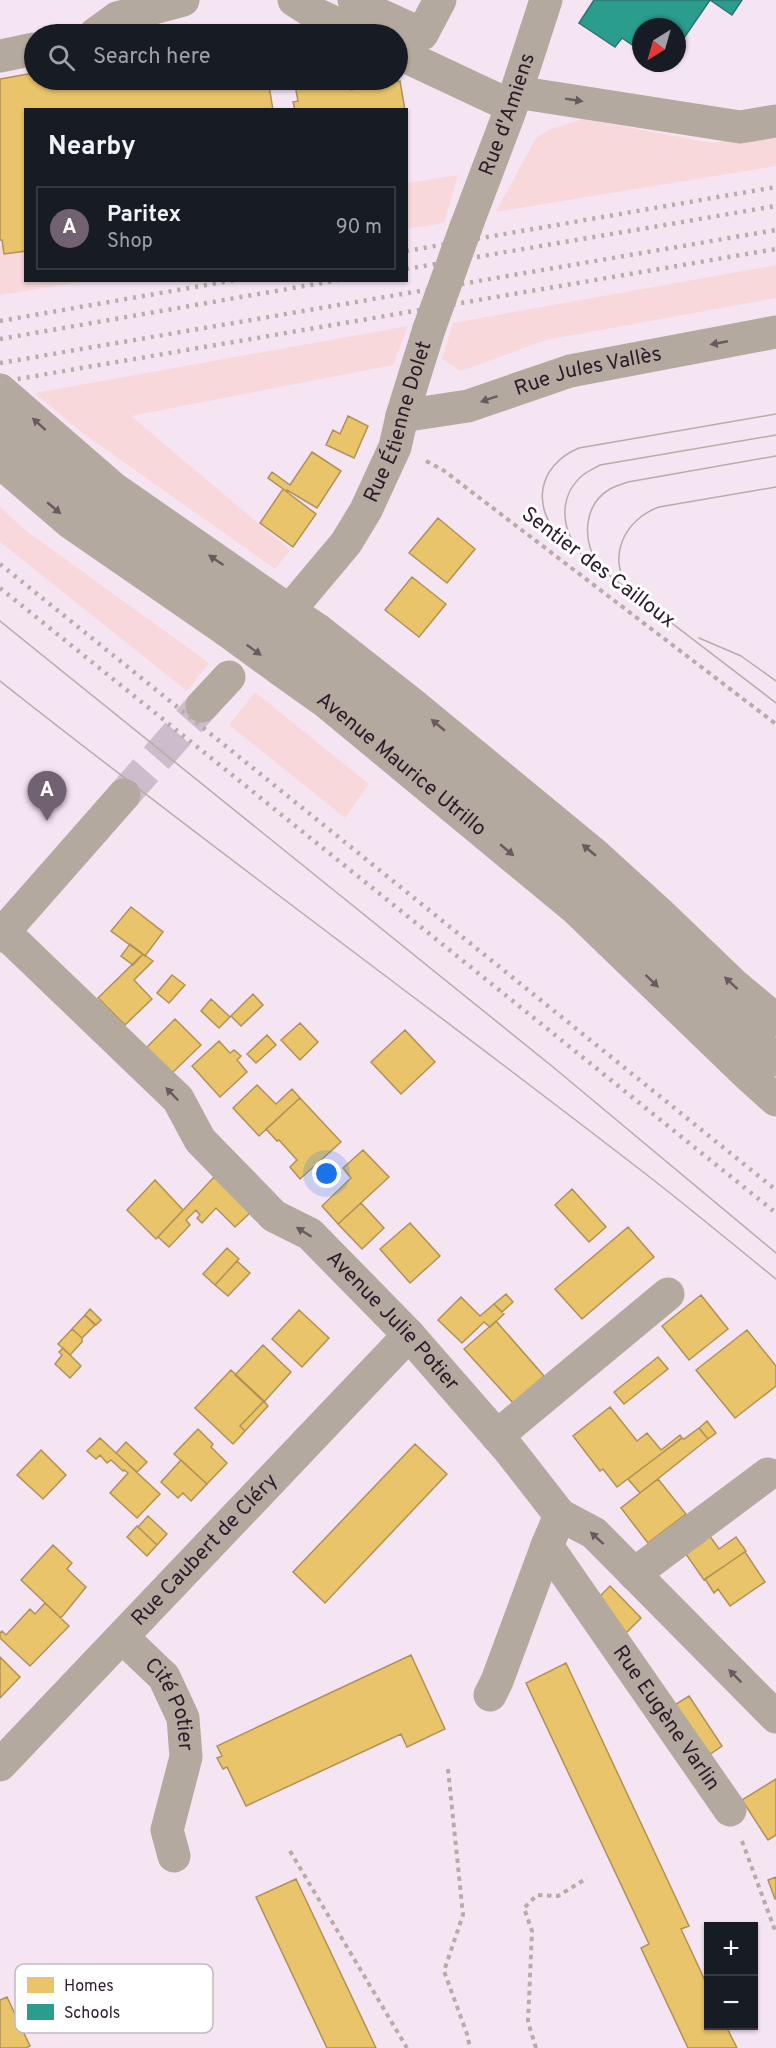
<!DOCTYPE html>
<meta charset="utf-8">
<style>
body{margin:0;font-family:Overpass,sans-serif;background:#20242c;color:#f1f3f6}
.controls{position:absolute;right:18px;bottom:18px;display:grid;overflow:hidden;border-radius:0px;box-shadow:0 2px 4px #0004}
.controls button{width:54px;height:54px;display:grid;place-items:center;padding:0;border:0;border-bottom:2px solid #363941;background:#171b24;color:#f1f3f6;font:30px sans-serif}
.compass{position:absolute;left:632px;top:18px;width:54px;height:54px;border-radius:50%;background:#171b24;box-shadow:0 2px 4px #0004;rotate:217deg}
.you{position:absolute;left:327px;top:1174px;width:21px;height:21px;margin:-15px;border:4px solid #fff;border-radius:50%;background:#1a73e8;box-shadow:0 0 0 9px #1a73e833}
.badge{display:grid;place-items:center;width:39px;height:39px;border-radius:50%;background:#726171;color:#fff;font-size:20px;font-weight:700}
.pin{position:absolute;translate:-50% -50px;filter:drop-shadow(0 2px 3px #0008)}
.pin::after{content:'';position:absolute;top:32px;width:21px;height:18px;background:inherit;clip-path:polygon(0 0,100% 0,50% 100%)}
.list{margin:0;padding:0;list-style:none}
h2{display:flex;justify-content:space-between;align-items:center;height:78px;margin:0;padding:0 24px;font-size:26px}
h2 small{font-size:20px;font-weight:400;color:#9ea1a6}
.list li{display:grid;grid-template-columns:39px 1fr auto;gap:18px;align-items:center;box-sizing:border-box;height:84px;margin:0 12px 12px;padding:0 12px;border:2px solid #363941;border-radius:0px}
.list b{display:block;font-size:22px;white-space:nowrap}
.list p{margin:0;font-size:20px;white-space:nowrap;color:#9ea1a6}
.list em{font-size:20px;font-style:normal;color:#9ea1a6}
.icon{flex:none;width:33px;height:33px;fill:none;stroke:currentColor;stroke-width:2;stroke-linecap:round;stroke-linejoin:round}
.map{position:relative;flex:none;width:776px;height:2048px;overflow:hidden}
.search{position:absolute;background:#171b24;box-shadow:0 2px 4px #0004;left:24px;top:24px;width:384px;height:66px;display:flex;align-items:center;gap:15px;box-sizing:border-box;padding:0 21px;border-radius:33px;color:#9ea1a6;font-size:22px}
.panel{position:absolute;background:#171b24;box-shadow:0 2px 4px #0004;left:24px;top:108px;width:384px;height:174px;border-radius:0px}
.map>svg:first-child{display:block}
.green{fill:#f8d8da}
.homes{fill:#e9c46a;stroke:#b09157;stroke-width:1.5}
.schools{fill:#2a9d8f;stroke:#2b7671;stroke-width:1.5}
.lines{fill:none;stroke-linecap:round;stroke-linejoin:round}
.minor-tunnel{stroke:#cdbccb;stroke-width:33;stroke-dasharray:33 16;stroke-linecap:butt}
.path{stroke:#b8aca6;stroke-width:4;stroke-dasharray:4.5 4.5;stroke-linecap:butt}
.minor{stroke:#b4a99e;stroke-width:33}
.tram{stroke:#b8aba8;stroke-width:1.5}
.rail{stroke:#b8aba8;stroke-width:4.5;stroke-dasharray:3 6;stroke-linecap:butt}
.minor-bridge{stroke:#b4a99e;stroke-width:33}
.oneway{fill:#695a5f}
.labels{text-anchor:middle;dominant-baseline:central;stroke-width:6;stroke-linejoin:round;paint-order:stroke}
.street-label{font-size:21px;fill:#2c1a2b;stroke:#fff}
.key{fill:#fff;stroke:#c0babf;stroke-width:1.5}
.key-label{font-size:16px;fill:#2c1a2b}
</style>
<div class="map">
<svg width="776" height="2048" viewBox="0 0 776 2048">
<rect width="100%" height="100%" fill="#f5e5f3"/>
<path class="green" d="M583,119L713,143L776,132V166L496,212L536,138L551,129Z
M458,175L444,223L407,229V183Z
M25,242L26,280L87,281L0,295V246Z
M776,265V298L546,340L461,371L442,359L453,323Z
M408,326L393,365L131,416L290,550L275,569L81,432L35,393Z
M0,507L25,530L209,663L187,691L0,542Z
M255,692L369,784L345,818L229,725Z"/>
<path class="homes" d="M34,73V80H268L273,110H26V251L4,254L2,240H0V79Z
M294,80H349L351,90L400,81L405,110H295L293,102L298,101Z
M348,416L368,426L354,458L326,445L333,430L340,434Z
M312,452L341,471L317,508L287,490L286,491L268,478L272,472L290,485Z
M283,489L316,514L293,547L260,523Z
M438,518L475,549L447,583L409,553Z
M412,577L446,604L419,637L385,610Z
M131,907L163,932L145,956L111,931Z
M130,944L143,954L133,965L121,956Z
M143,954L153,961L134,980L152,999L125,1025L98,998Z
M172,975L185,985L169,1003L157,993Z
M253,994L263,1005L241,1026L231,1016Z
M211,999L230,1017L219,1028L201,1011Z
M175,1019L201,1045L171,1074L146,1048Z
M300,1023L318,1042L300,1060L281,1040Z
M405,1030L435,1062L401,1094L371,1062Z
M267,1035L276,1045L256,1063L247,1054Z
M219,1041L230,1053L234,1050L241,1056L237,1060L247,1072L220,1097L192,1066Z
M257,1085L276,1104L292,1089L300,1098L259,1136L233,1108Z
M300,1098L341,1142L300,1179L290,1167L297,1160L279,1140L277,1141L266,1129Z
M363,1150L389,1177L338,1224L322,1206L351,1178L343,1168Z
M214,1177L250,1213L235,1227L216,1208L202,1223L197,1218L200,1215L196,1210L186,1220L190,1225L169,1247L158,1237Z
M155,1180L183,1210L156,1239L127,1210Z
M572,1189L606,1227L589,1242L555,1205Z
M361,1203L384,1228L362,1249L338,1224Z
M410,1223L440,1256L410,1283L380,1249Z
M628,1227L654,1257L582,1319L555,1289Z
M227,1248L239,1259L215,1285L203,1274Z
M237,1261L250,1273L228,1296L215,1285Z
M506,1294L513,1302L502,1312L494,1304Z
M701,1295L728,1329L689,1360L662,1326Z
M461,1297L480,1316L494,1304L504,1314L490,1327L484,1322L462,1343L438,1320Z
M90,1309L101,1320L96,1325L85,1315Z
M299,1310L329,1338L302,1367L272,1339Z
M85,1315L95,1325L82,1338L72,1329Z
M496,1321L544,1376L513,1403L464,1349Z
M72,1329L82,1338V1342L70,1355L58,1344Z
M747,1330L776,1366V1386L735,1418L696,1370Z
M263,1345L291,1372L264,1402L235,1375Z
M63,1348L81,1366L70,1378L55,1364L62,1355L59,1352Z
M658,1357L668,1369L624,1404L614,1392Z
M231,1370L264,1401L240,1426L245,1431L233,1444L195,1408Z
M264,1401L268,1406L245,1431L240,1426Z
M610,1407L637,1441L647,1433L661,1450L680,1435L682,1438L617,1487L603,1469L600,1471L573,1436Z
M707,1421L716,1433L708,1439L699,1428Z
M699,1428L708,1439L640,1493L628,1479L682,1438L684,1439Z
M198,1429L213,1444L211,1447L227,1463L207,1484L174,1454Z
M100,1438L160,1494L137,1518L110,1493L128,1473L124,1470L123,1471L111,1460L107,1463L100,1455L96,1459L87,1451Z
M126,1442L147,1462L137,1472L116,1453Z
M415,1444L447,1474L325,1603L293,1572Z
M41,1450L66,1475L43,1499L17,1475Z
M181,1460L207,1484L191,1501L183,1493L178,1498L161,1482Z
M658,1479L686,1514L648,1543L621,1508Z
M148,1516L167,1534L157,1545L138,1527Z
M137,1526L157,1545L147,1556L127,1537Z
M707,1532L719,1549L736,1537L746,1551L704,1580L683,1550Z
M53,1545L72,1563L67,1569L86,1587L61,1618L21,1580Z
M745,1552L765,1582L730,1606L718,1589L714,1593L705,1579Z
M610,1586L641,1618L626,1633L599,1597Z
M45,1603L69,1626L30,1666L0,1638V1633L2,1631L6,1635L30,1609L35,1614Z
M411,1655L445,1729L407,1747L401,1734L246,1806L227,1767L223,1769L217,1758L222,1756L217,1746Z
M0,1657L20,1677L0,1698Z
M566,1663L689,1926L681,1929L708,1987V2026H726L737,2048H688L641,1948L649,1944L526,1683Z
M689,1696L722,1746L706,1757L673,1706Z
M776,1779V1835L768,1840L742,1800Z
M776,1877V1899H775L768,1880Z
M296,1879L376,2048H327L256,1897Z
M7,1997L30,2046L26,2048H0V2000Z"/>
<path class="schools" d="M594,0H742L732,15L710,0L677,48V27H641V51L622,38L615,47L579,23Z"/>
<g class="lines">
<path class="minor-tunnel" d="M124,795L202,706"/>
<path class="path" d="M426,461L443,470L776,724
M448,1769L463,1915L444,1971L467,2034L470,2048
M742,1841L776,1933
M290,1851L407,2048
M536,2048L528,2022L532,1931L524,1908L537,1895L558,1896L587,1878"/>
<g class="minor">
<path d="M294,0L316,14L359,34"/>
<path d="M354,0L369,10L422,34L440,0"/>
<path d="M95,34L117,18L183,0"/>
<path d="M398,53L511,106"/>
<path d="M0,56L34,49"/>
<path d="M516,92L740,127L776,121"/>
<path id="s1" d="M466,227L510,111L546,0"/>
<path d="M0,390L113,488L264,593"/>
<path id="s2" d="M402,416L468,406L570,371L776,332"/>
<path d="M0,426L56,475L132,535L244,613"/>
<path d="M0,462L71,523L226,630"/>
<path id="s3" d="M299,599L346,543L366,510L395,447L402,416L429,329"/>
<path d="M318,630L412,704L593,853L659,913L734,985L776,1020"/>
<path d="M300,652L351,688L542,845L613,908L776,1060"/>
<path id="s4" d="M281,670L326,702L575,908L748,1075L776,1100"/>
<path d="M202,706L229,677"/>
<path id="s5" d="M4,932L178,1099L200,1140L274,1216L310,1234L409,1335L510,1451L560,1515L594,1533L776,1717"/>
<path d="M0,936L124,795"/>
<path d="M497,1436L668,1294"/>
<path id="s6" d="M560,1515L547,1546L730,1810"/>
<path d="M634,1574L768,1474"/>
<path id="s7" d="M122,1637L164,1677L183,1718L186,1757L167,1830L174,1856"/>
<path d="M490,1695L497,1681L547,1546"/>
<path id="s8" d="M0,1765L409,1335"/>
</g>
<path class="tram" d="M776,414L579,448C538,465 530,507 562,539L776,703
M577,548C560,525 560,494 583,475C588,471 595,468 600,465L776,435
M598,564C582,540 583,505 610,489C615,486 622,484 628,482L776,456
M630,589C605,558 625,519 659,507L776,487
M0,621L553,1067L776,1253
M699,638L741,656L776,681
M0,681C210,847 426,1004 638,1168C685,1204 730,1242 776,1279"/>
<path class="rail" d="M406,251L776,187
M406,269L776,206
M0,321L235,280
M0,339L339,280
M0,363L776,230
M0,382L776,249
M0,564L776,1190
M0,588L776,1213"/>
<path class="minor-bridge" d="M429,329L466,227
M264,593L318,630
M244,613L300,652
M226,630L281,670"/>
</g>
<defs><path id="oneway-solid" d="M-6-.8H1V-3.2L6.5 0L1 3.2V.8H-6Z" transform="scale(1.5)"/></defs>
<g class="oneway">
<use href="#oneway-solid" transform="translate(574 100) rotate(9)"/>
<use href="#oneway-solid" transform="translate(719 343) rotate(169)"/>
<use href="#oneway-solid" transform="translate(489 399) rotate(161)"/>
<use href="#oneway-solid" transform="translate(39 424) rotate(-138)"/>
<use href="#oneway-solid" transform="translate(54 508) rotate(40)"/>
<use href="#oneway-solid" transform="translate(216 560) rotate(-146)"/>
<use href="#oneway-solid" transform="translate(254 650) rotate(36)"/>
<use href="#oneway-solid" transform="translate(438 725) rotate(-140)"/>
<use href="#oneway-solid" transform="translate(507 850) rotate(40)"/>
<use href="#oneway-solid" transform="translate(589 850) rotate(-140)"/>
<use href="#oneway-solid" transform="translate(652 981) rotate(44)"/>
<use href="#oneway-solid" transform="translate(731 983) rotate(-137)"/>
<use href="#oneway-solid" transform="translate(172 1094) rotate(-134)"/>
<use href="#oneway-solid" transform="translate(304 1232) rotate(-148)"/>
<use href="#oneway-solid" transform="translate(597 1538) rotate(-138)"/>
<use href="#oneway-solid" transform="translate(735 1676) rotate(-135)"/>
</g>
<g class="labels">
<g class="street-label">
<text stroke="none"><textPath href="#s1" startOffset="120">Rue d'Amiens</textPath></text>
<text stroke="none"><textPath href="#s2" startOffset="192">Rue Jules Vallès</textPath></text>
<text stroke="none"><textPath href="#s3" startOffset="206">Rue Étienne Dolet</textPath></text>
<text transform="translate(598 568) rotate(37)">Sentier des Cailloux</text>
<text stroke="none"><textPath href="#s4" startOffset="153">Avenue Maurice Utrillo</textPath></text>
<text stroke="none"><textPath href="#s5" startOffset="554">Avenue Julie Potier</textPath></text>
<text stroke="none"><textPath href="#s8" startOffset="297">Rue Caubert de Cléry</textPath></text>
<text stroke="none"><textPath href="#s7" startOffset="86">Cité Potier</textPath></text>
<text stroke="none"><textPath href="#s6" startOffset="243">Rue Eugène Varlin</textPath></text>
</g>
</g>
<rect x="15" y="1964" width="198" height="69" rx="9" class="key"/>
<rect x="27" y="1977" width="27" height="16" fill="#e9c46a"/>
<rect x="27" y="2004" width="27" height="16" fill="#2a9d8f"/>
<g class="key-label">
<text x="64" y="1991">Homes</text>
<text x="64" y="2018">Schools</text>
</g>
</svg>
<div class="controls">
<button>+</button>
<button>−</button>
</div>
<svg class="compass" viewBox="-18 -18 36 36"><path d="M0-13l5 13h-10z" fill="#e53935"/><path d="M0 13l5-13h-10z" fill="#9ea1a6"/></svg>
<div class="you"></div>
<div class="pin badge" style="left:47px;top:821px">A</div>
<div class="search"><svg class="icon" aria-label="search" viewBox="0 0 24 24"><circle cx="10" cy="10" r="6"/><path d="M15 15l6 6"/></svg>Search here</div>
<section class="panel">
<h2>Nearby<small></small></h2>
<ul class="list">
<li><span class="badge">A</span><div><b>Paritex</b><p>Shop</p></div><em>90 m</em></li>
</ul>
</section>
</div>
